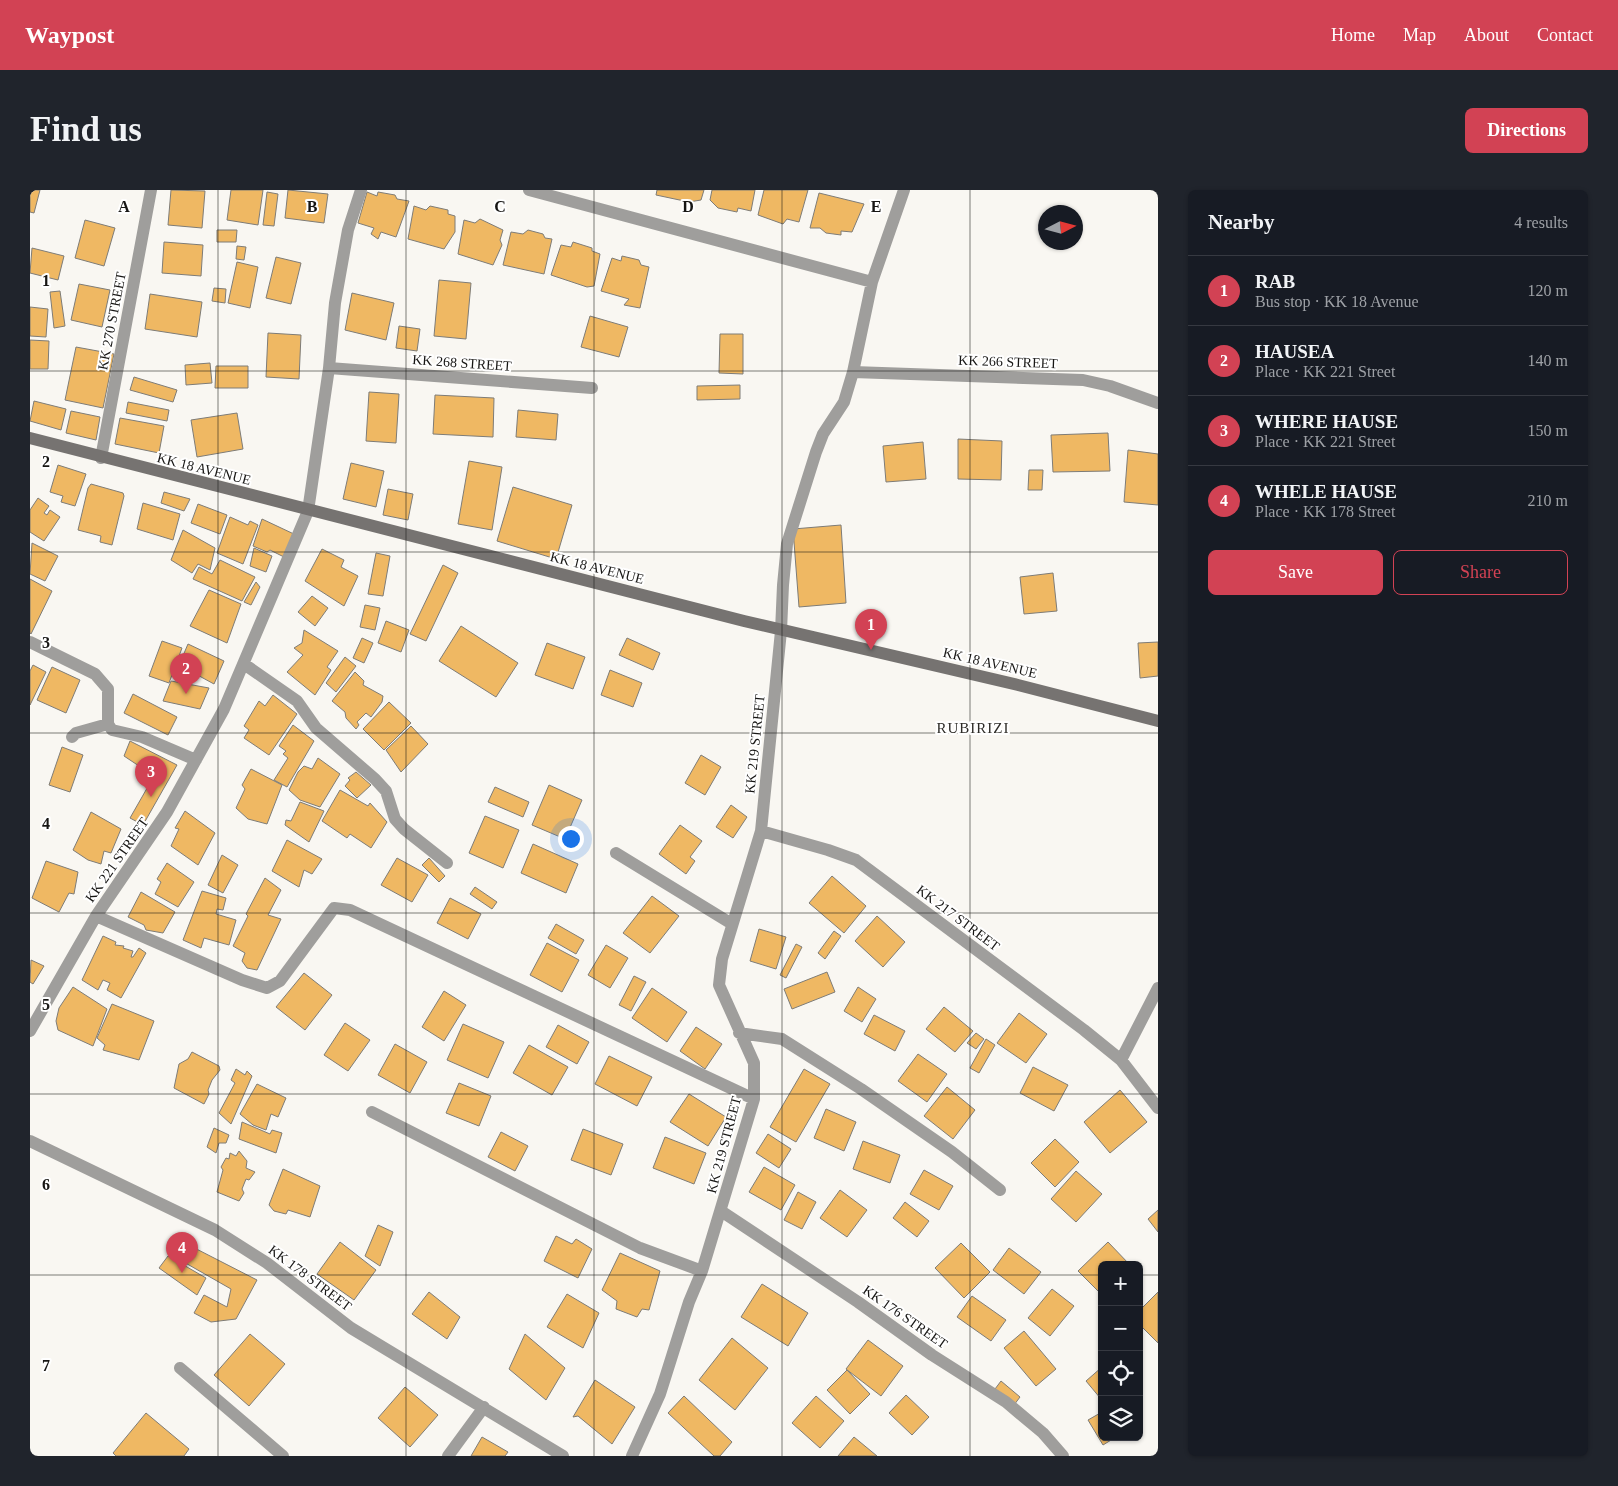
<!DOCTYPE html>
<meta charset="utf-8">
<style>
body{margin:0;font-family:Georgia,serif;background:#20242c;color:#f1f3f6}
.controls{position:absolute;right:15px;bottom:15px;display:grid;overflow:hidden;border-radius:8px;box-shadow:0 1px 4px #0004}
.controls button{width:45px;height:45px;display:grid;place-items:center;padding:0;border:0;border-bottom:1px solid #363941;background:#171b24;color:#f1f3f6;font:25px sans-serif}
.compass{position:absolute;left:1008px;top:15px;width:45px;height:45px;border-radius:50%;background:#171b24;box-shadow:0 1px 4px #0004;rotate:84deg}
.you{position:absolute;left:540px;top:648px;width:18px;height:18px;margin:-12px;border:4px solid #fff;border-radius:50%;background:#1a73e8;box-shadow:0 0 0 8px #1a73e833}
.badge{display:grid;place-items:center;width:32px;height:32px;border-radius:50%;background:#d24254;color:#fff;font-size:16px;font-weight:700}
.pin{position:absolute;translate:-50% -41px;filter:drop-shadow(0 1px 2px #0008)}
.pin::after{content:'';position:absolute;top:26px;width:18px;height:15px;background:inherit;clip-path:polygon(0 0,100% 0,50% 100%)}
.list{margin:0;padding:0;list-style:none}
h2{display:flex;justify-content:space-between;align-items:center;height:65px;margin:0;padding:0 20px;font-size:21px}
h2 small{font-size:16px;font-weight:400;color:#9ea1a6}
.list li{display:grid;grid-template-columns:32px 1fr auto;gap:15px;align-items:center;box-sizing:border-box;height:70px;padding:0 20px;border-top:1px solid #363941}
.list b{display:block;font-size:19px;white-space:nowrap}
.list p{margin:0;font-size:16px;white-space:nowrap;color:#9ea1a6}
.list em{font-size:16px;font-style:normal;color:#9ea1a6}
.actions{display:flex;gap:10px;padding:15px 20px}
.actions a{flex:1;padding:11px 0;border:1px solid #d24254;border-radius:8px;text-align:center;font-size:18px;color:#d24254}
.actions .main{background:#d24254;color:#fff}
.icon{flex:none;width:28px;height:28px;fill:none;stroke:currentColor;stroke-width:2;stroke-linecap:round;stroke-linejoin:round}
.map{position:relative;flex:none;width:1128px;height:1266px;overflow:hidden;border-radius:8px}
header{display:flex;align-items:center;gap:30px;box-sizing:border-box;height:70px;padding:0 25px;background:#d24254;color:#fff}
header strong{font-size:24px}
nav{display:flex;gap:28px;margin-inline-start:auto;font-size:18px}
.intro{display:flex;align-items:center;justify-content:space-between;box-sizing:border-box;height:120px;padding:0 30px}
h1{margin:0;font-size:35px}
.button{padding:12px 22px;border-radius:8px;background:#d24254;color:#fff;font-size:18px;font-weight:700}
main{display:flex;gap:30px;padding:0 30px}
aside{flex:1;background:#171b24;border-radius:8px;box-shadow:0 1px 4px #0004}
.map>svg:first-child{display:block}
.building{fill:#efb863;stroke:#7e7c77}
.lines{fill:none;stroke-linecap:round;stroke-linejoin:round}
.minor{stroke:#9f9e9c;stroke-width:12}
.secondary{stroke:#767371;stroke-width:12}
.grid{fill:none;stroke:#171614;stroke-width:1;stroke-opacity:0.55}
.labels{text-anchor:middle;dominant-baseline:central;stroke-width:4;stroke-linejoin:round;paint-order:stroke}
.street-label{font-size:14px;fill:#171614;stroke:#fff}
.neighbourhood-label{font-size:15px;letter-spacing:1px;fill:#2d2b27;stroke:#fff}
.grid-label{font-size:16px;text-anchor:middle;font-weight:bold;fill:#171614;stroke:#fff;stroke-width:4;stroke-linejoin:round;paint-order:stroke}
</style>
<header>
<strong>Waypost</strong>
<nav><a>Home</a><a>Map</a><a>About</a><a>Contact</a></nav>
</header>
<div class="intro"><h1>Find us</h1><a class="button">Directions</a></div>
<main>
<div class="map">
<svg width="1128" height="1266" viewBox="0 0 1128 1266">
<rect width="100%" height="100%" fill="#f9f7f2"/>
<path class="building" d="M0,0H10L4,23L0,22Z
M141,0L175,1L172,38L138,35Z
M201,0H233L228,35L197,30Z
M258,0L298,4L294,33L255,28Z
M627,0H674L671,10L659,12L626,5Z
M682,0H725L721,21L708,18L707,22L688,18L680,10Z
M734,0H778L769,32L757,29L753,34L728,25Z
M237,2L248,4L244,36L233,35Z
M337,2L347,6L348,2L365,5L367,9L379,11L366,47L351,42L348,49L341,44L344,38L328,33Z
M789,3L834,14L822,42L811,41V45L796,43L790,38H780Z
M384,16L396,20L400,16L418,20V24L425,26V42L414,59L378,49Z
M450,29L473,40L470,50L472,55L463,75L428,64L434,30L445,33Z
M55,30L85,38L74,76L45,68Z
M187,40H207L206,52H187Z
M498,40L513,44L515,48L522,49L514,84L473,75L481,42L493,44Z
M134,52L173,55L171,86L132,83Z
M543,52L562,58V61L570,64L564,96L557,97L521,85L531,55L541,57Z
M207,56L216,57L214,70L206,69Z
M2,58L34,66L28,90L0,83Z
M592,66L609,70L611,75L619,77L610,118L594,115L599,109L571,101L582,68L591,71Z
M246,67L271,73L261,114L236,108Z
M207,72L228,77L220,118L198,113Z
M409,90L441,93L436,149L404,146Z
M49,94L80,100L72,137L41,130Z
M184,98L196,99L195,113L182,111Z
M30,101L35,136L24,138L20,102Z
M322,103L364,113L356,150L315,140Z
M120,104L172,112L167,147L115,139Z
M0,117L18,119L16,147L0,146Z
M560,126L598,137L589,167L551,157Z
M369,136L390,139L387,161L366,158Z
M238,143L271,145L269,189L236,187Z
M690,144H713V184L689,183Z
M0,150L19,151L18,179H0Z
M46,157L84,164L73,218L35,210Z
M180,173L182,193L156,195L155,175Z
M186,176H218V198H185Z
M104,187L147,200L143,212L100,200Z
M710,195V209L667,210V196Z
M339,202L369,204L366,253L336,251Z
M405,205L464,208L463,247L403,244Z
M4,211L36,219L31,240L0,231Z
M98,212L139,220L137,231L96,223Z
M488,220L528,224L526,250L486,247Z
M41,221L70,227L66,250L36,243Z
M207,223L213,259L167,267L161,230Z
M90,228L134,236L129,263L85,254Z
M1078,243L1080,281L1023,282L1021,245Z
M928,249L972,251L971,290L928,289Z
M893,252L896,289L856,292L853,256Z
M1098,260L1128,264V315L1094,312Z
M439,271L472,277L462,340L428,334Z
M321,273L354,281L346,317L313,309Z
M28,275L56,284L45,316L31,312L33,306L20,302Z
M999,280H1013L1012,300H998Z
M61,294L93,303L94,306L82,355L70,352L71,346L48,340L58,298Z
M483,297L542,315L526,369L467,351Z
M358,299L383,304L378,330L353,325Z
M134,302L160,309L154,321L131,313Z
M8,308L19,316L14,323L17,325L20,320L30,327L14,351L0,342V320Z
M113,313L150,324L143,350L107,339Z
M168,314L197,325L190,344L161,333Z
M200,327L218,335L220,331L228,335L213,374L187,363Z
M232,329L266,345L254,367L240,360L237,362L223,356Z
M811,335L816,413L769,417L763,339Z
M153,340L185,358L180,380L168,374L162,383L141,370Z
M2,353L28,366L15,391L0,384Z
M224,358L242,366L236,382L220,376Z
M292,359L314,370L311,377L328,386L314,416L275,391Z
M346,363L360,366L353,406L338,404Z
M190,370L225,387L212,411L163,389L169,377L182,384Z
M413,375L428,383L396,451L380,444Z
M1023,383L1027,421L994,424L990,387Z
M0,389L22,401L1,444L0,443Z
M226,392L230,397L221,415L214,412Z
M179,400L211,414L197,453L160,436Z
M282,406L298,418L285,436L268,422Z
M335,415L350,418L345,440L330,437Z
M356,431L379,440L371,462L348,453Z
M431,436L488,473L466,507L409,471Z
M274,440L308,461L297,477L301,480L285,505L257,482L273,465L264,458L272,453Z
M332,448L343,453L334,473L323,468Z
M597,448L630,463L623,480L589,465Z
M132,451L152,458L139,493L119,486Z
M1128,452V486L1110,488L1108,453Z
M517,453L555,467L543,499L505,485Z
M158,454L194,471L184,494L149,475Z
M315,467L326,476L306,502L296,493Z
M3,475L16,482L0,515V481Z
M22,477L50,490L36,523L7,510Z
M580,480L612,493L603,517L571,505Z
M325,482L334,491L333,495L353,506L352,512L341,527L336,523L327,532L329,535L326,539L316,528L315,522L302,511Z
M141,491L179,498L170,519L133,511Z
M103,504L147,527L138,545L94,523Z
M243,505L267,524L239,565L214,548L219,540L214,536L229,511L235,516Z
M359,512L381,533L354,560L333,539Z
M263,535L284,551L257,597L244,590L258,568L253,564L256,561L249,556Z
M381,536L398,554L371,582L356,560Z
M100,551L147,575L113,635L100,628L124,586L94,566Z
M32,557L53,565L40,602L19,595Z
M671,565L691,577L675,605L655,593Z
M288,568L310,584L290,617L270,610L259,600L268,582L274,576L282,579Z
M221,579L252,595L237,634L218,629L206,618L215,599L212,595Z
M326,582L341,595L327,608L315,596L320,590L318,588Z
M519,595L552,610L535,649L502,635Z
M465,597L499,612L493,627L458,612Z
M310,600L338,616L340,613L357,632L341,658L320,644L317,648L292,631Z
M270,612L294,621L279,652L255,635L256,630L261,631Z
M701,615L717,627L703,648L686,637Z
M155,621L185,643L168,675L141,656L149,639L145,638Z
M61,622L91,639L81,663L74,661L71,674L58,670L43,660Z
M455,626L489,640L473,678L439,663Z
M650,635L672,651L660,667L665,671L656,684L629,664Z
M257,650L292,669L282,684L274,680L269,697L242,681Z
M503,654L548,674L536,703L491,683Z
M192,665L208,675L193,703L178,695Z
M367,668L398,685L382,712L351,695Z
M399,668L415,686L409,692L392,675Z
M16,671L48,682L44,704L39,703L29,722L2,708Z
M137,673L164,692L148,717L125,704L131,692L127,689Z
M802,686L836,716L814,743L779,713Z
M235,688L251,700L238,725L251,729L227,780L217,778L212,771L215,763L203,756L218,726L216,724Z
M445,697L467,712L462,719L440,704Z
M172,701L196,708L193,720L187,719L186,724L206,730L199,755L174,748L171,758L153,750Z
M111,702L145,722L133,743L116,740L114,735L98,727Z
M622,706L649,726L620,763L593,743Z
M420,708L451,724L438,749L407,733Z
M847,726L875,752L853,777L825,751Z
M526,734L554,750L546,764L518,748Z
M729,739L756,747L746,779L720,771Z
M804,741L811,746L795,769L788,763Z
M73,746L86,752L85,755L94,756L93,758L103,761L101,767H103L109,758L116,763L91,808L77,800L80,793L73,790L68,800L52,790Z
M517,753L549,770L532,802L500,785Z
M766,754L772,757L756,788L750,785Z
M576,755L598,768L580,798L558,785Z
M1,770L14,776L3,794L0,792Z
M797,782L805,802L762,819L754,799Z
M274,783L302,805L275,840L246,817Z
M604,786L616,792L601,821L589,815Z
M43,797L77,819L63,856L28,840L26,831L29,818Z
M828,797L846,809L832,832L814,821Z
M622,798L657,822L637,852L602,828Z
M414,801L436,815L414,851L392,837Z
M82,814L124,831L109,870L73,860L75,855L67,848Z
M914,817L943,841L925,862L896,839Z
M989,823L1017,844L996,873L967,853Z
M844,825L875,841L865,861L834,844Z
M315,833L340,850L318,881L294,865Z
M433,834L474,852L458,888L417,870Z
M528,835L559,852L547,874L516,857Z
M666,837L692,854L675,879L650,861Z
M946,843L954,849L946,859L937,853Z
M956,849L965,855L949,883L940,878Z
M365,854L397,872L380,903L348,885Z
M499,855L538,877L522,905L483,883Z
M162,862L189,876L190,880L182,890L178,900L179,904L174,914L144,898L149,874L158,869Z
M888,864L917,884L897,912L868,891Z
M579,866L622,887L607,916L565,894Z
M1003,877L1038,895L1024,921L990,903Z
M206,879L215,885L217,881L222,886L201,934L189,923L205,893L201,890Z
M774,879L800,894L766,952L740,937Z
M429,893L461,906L449,936L416,923Z
M227,894L256,908L248,927L241,924L236,940L223,935L210,924Z
M917,897L945,920L923,949L894,926Z
M1090,900L1117,932L1080,963L1054,932Z
M659,904L696,927L678,956L640,932Z
M796,919L826,932L814,961L784,948Z
M212,932L240,944L242,940L252,943L246,963L209,949Z
M184,938L199,945L196,953H189L186,963L177,957Z
M553,939L593,954L581,985L541,970Z
M471,942L498,956L485,981L458,967Z
M738,944L761,959L749,978L726,963Z
M635,947L676,963L664,994L623,978Z
M1025,949L1049,972L1025,997L1001,973Z
M833,951L870,965L860,993L823,979Z
M209,961L217,971L216,978L225,982L219,990L216,989L212,999L214,1003L209,1011L187,1002L193,980L191,977L196,968L199,969L200,963L206,966Z
M734,977L765,995L751,1020L719,1002Z
M253,979L290,996L280,1027L258,1020L256,1024L244,1021L239,1015Z
M894,980L923,996L909,1020L880,1004Z
M1046,981L1072,1004L1046,1032L1021,1009Z
M810,1000L837,1020L817,1047L790,1028Z
M768,1002L786,1012L772,1039L754,1030Z
M875,1012L899,1031L887,1047L863,1028Z
M1128,1020V1042L1118,1029Z
M348,1035L363,1042L350,1076L335,1066Z
M526,1046L542,1054L546,1049L562,1059L548,1088L514,1071Z
M145,1048L227,1090L206,1129L181,1132L164,1123L174,1105L197,1117L201,1099L138,1063Z
M310,1052L346,1080L324,1110L287,1084Z
M1078,1052L1100,1075H1072V1105L1048,1081Z
M931,1053L960,1082L934,1108L905,1078Z
M979,1058L1011,1082L994,1104L963,1080Z
M590,1063L630,1081L619,1120L612,1119L607,1127L586,1119L587,1111L572,1100Z
M138,1066L176,1088L167,1105L129,1078Z
M732,1094L778,1123L758,1156L711,1127Z
M1022,1099L1044,1116L1020,1146L998,1128Z
M399,1102L430,1127L417,1149L382,1124Z
M1128,1102V1153L1109,1134V1121Z
M537,1104L569,1123L553,1158L517,1137Z
M942,1106L976,1130L961,1151L927,1127Z
M994,1141L1026,1179L1006,1196L974,1158Z
M220,1144L255,1174L219,1216L184,1185Z
M495,1144L535,1178L516,1210L479,1179Z
M702,1148L738,1178L705,1220L669,1190Z
M838,1150L873,1176L851,1206L816,1179Z
M1072,1177V1208L1071,1209L1056,1191Z
M817,1180L840,1204L820,1224L797,1200Z
M565,1190L605,1217L582,1254L548,1226L543,1227Z
M971,1191L990,1207L984,1215L965,1199Z
M375,1197L408,1225L380,1257L348,1228Z
M876,1205L899,1227L882,1245L859,1223Z
M654,1206L702,1252L690,1266H684L638,1223Z
M786,1206L814,1231L790,1258L762,1233Z
M1072,1222V1247H1086L1073,1255L1058,1230Z
M116,1223L159,1259L154,1266H86L83,1263Z
M452,1247L478,1262L475,1266H441Z
M824,1247L847,1266H808Z"/>
<g class="lines">
<path class="minor" d="M499,0L842,92
M299,178L562,198
M823,182L1053,190L1080,196L1128,213
M71,268L121,0
M0,452L65,484L78,499V534L82,540L112,547L166,570
M214,474L267,511L286,538L345,589L356,601L365,629L374,639L417,673
M42,547L46,543L78,534
M731,641L798,660L826,670L1054,840L1091,870L1128,918
M586,663L702,734
M66,726L212,790L237,798L250,791L304,718L320,720L724,909
M0,841L66,726L137,622L194,519L278,321L299,178L305,113L318,40L331,0
M709,843L752,849L831,899L922,962L970,1000
M1091,870L1128,798
M342,922L610,1058L672,1081
M0,951L185,1040L237,1073L321,1138L533,1266
M691,1021L828,1112L902,1165L976,1212L1013,1243L1033,1266
M150,1178L253,1266
M418,1266L454,1217
M602,1266L630,1204L659,1112L672,1081L724,909V873L689,795L692,769L731,641L751,441L753,395L757,354L786,262L793,244L814,212L823,182L842,92L874,0"/>
<path class="secondary" d="M0,248L714,431L988,495L1128,531"/>
</g>
<path class="grid" d="M188,0V1266M376,0V1266M564,0V1266M752,0V1266M940,0V1266M0,181H1128M0,362H1128M0,543H1128M0,723H1128M0,904H1128M0,1085H1072M1109,1085H1128"/>
<g class="labels">
<g class="street-label">
<text transform="translate(82 131) rotate(-79)">KK 270 STREET</text>
<text transform="translate(978 172) rotate(2)">KK 266 STREET</text>
<text transform="translate(432 173) rotate(4)">KK 268 STREET</text>
<text transform="translate(174 279) rotate(14)">KK 18 AVENUE</text>
<text transform="translate(567 378) rotate(14)">KK 18 AVENUE</text>
<text transform="translate(960 473) rotate(13)">KK 18 AVENUE</text>
<text transform="translate(725 554) rotate(-84)">KK 219 STREET</text>
<text transform="translate(87 670) rotate(-55)">KK 221 STREET</text>
<text transform="translate(928 728) rotate(37)">KK 217 STREET</text>
<text transform="translate(694 955) rotate(-75)">KK 219 STREET</text>
<text transform="translate(280 1088) rotate(37)">KK 178 STREET</text>
<text transform="translate(875 1127) rotate(35)">KK 176 STREET</text>
</g>
<g class="neighbourhood-label">
<text x="943" y="538">RUBIRIZI</text>
</g>
</g>
<g class="grid-label">
<text x="94" y="22">A</text>
<text x="282" y="22">B</text>
<text x="470" y="22">C</text>
<text x="658" y="22">D</text>
<text x="846" y="22">E</text>
<text x="16" y="96">1</text>
<text x="16" y="277">2</text>
<text x="16" y="458">3</text>
<text x="16" y="639">4</text>
<text x="16" y="820">5</text>
<text x="16" y="1000">6</text>
<text x="16" y="1181">7</text>
</g>
</svg>
<div class="controls">
<button>+</button>
<button>−</button>
<button><svg class="icon" aria-label="locate" viewBox="0 0 24 24"><circle cx="12" cy="12" r="6"/><path d="M12 2v4M12 18v4M2 12h4M18 12h4"/></svg></button>
<button><svg class="icon" aria-label="layers" viewBox="0 0 24 24"><path d="M12 4l9 5-9 5-9-5zM3 14l9 5 9-5"/></svg></button>
</div>
<svg class="compass" viewBox="-18 -18 36 36"><path d="M0-13l5 13h-10z" fill="#e53935"/><path d="M0 13l5-13h-10z" fill="#9ea1a6"/></svg>
<div class="you"></div>
<div class="pin badge" style="left:841px;top:460px">1</div>
<div class="pin badge" style="left:156px;top:504px">2</div>
<div class="pin badge" style="left:121px;top:607px">3</div>
<div class="pin badge" style="left:152px;top:1083px">4</div>
</div>
<aside>
<h2>Nearby<small>4 results</small></h2>
<ul class="list">
<li><span class="badge">1</span><div><b>RAB</b><p>Bus stop · KK 18 Avenue</p></div><em>120 m</em></li>
<li><span class="badge">2</span><div><b>HAUSEA</b><p>Place · KK 221 Street</p></div><em>140 m</em></li>
<li><span class="badge">3</span><div><b>WHERE HAUSE</b><p>Place · KK 221 Street</p></div><em>150 m</em></li>
<li><span class="badge">4</span><div><b>WHELE HAUSE</b><p>Place · KK 178 Street</p></div><em>210 m</em></li>
</ul>
<div class="actions"><a class="main">Save</a><a>Share</a></div>
</aside>
</main>
